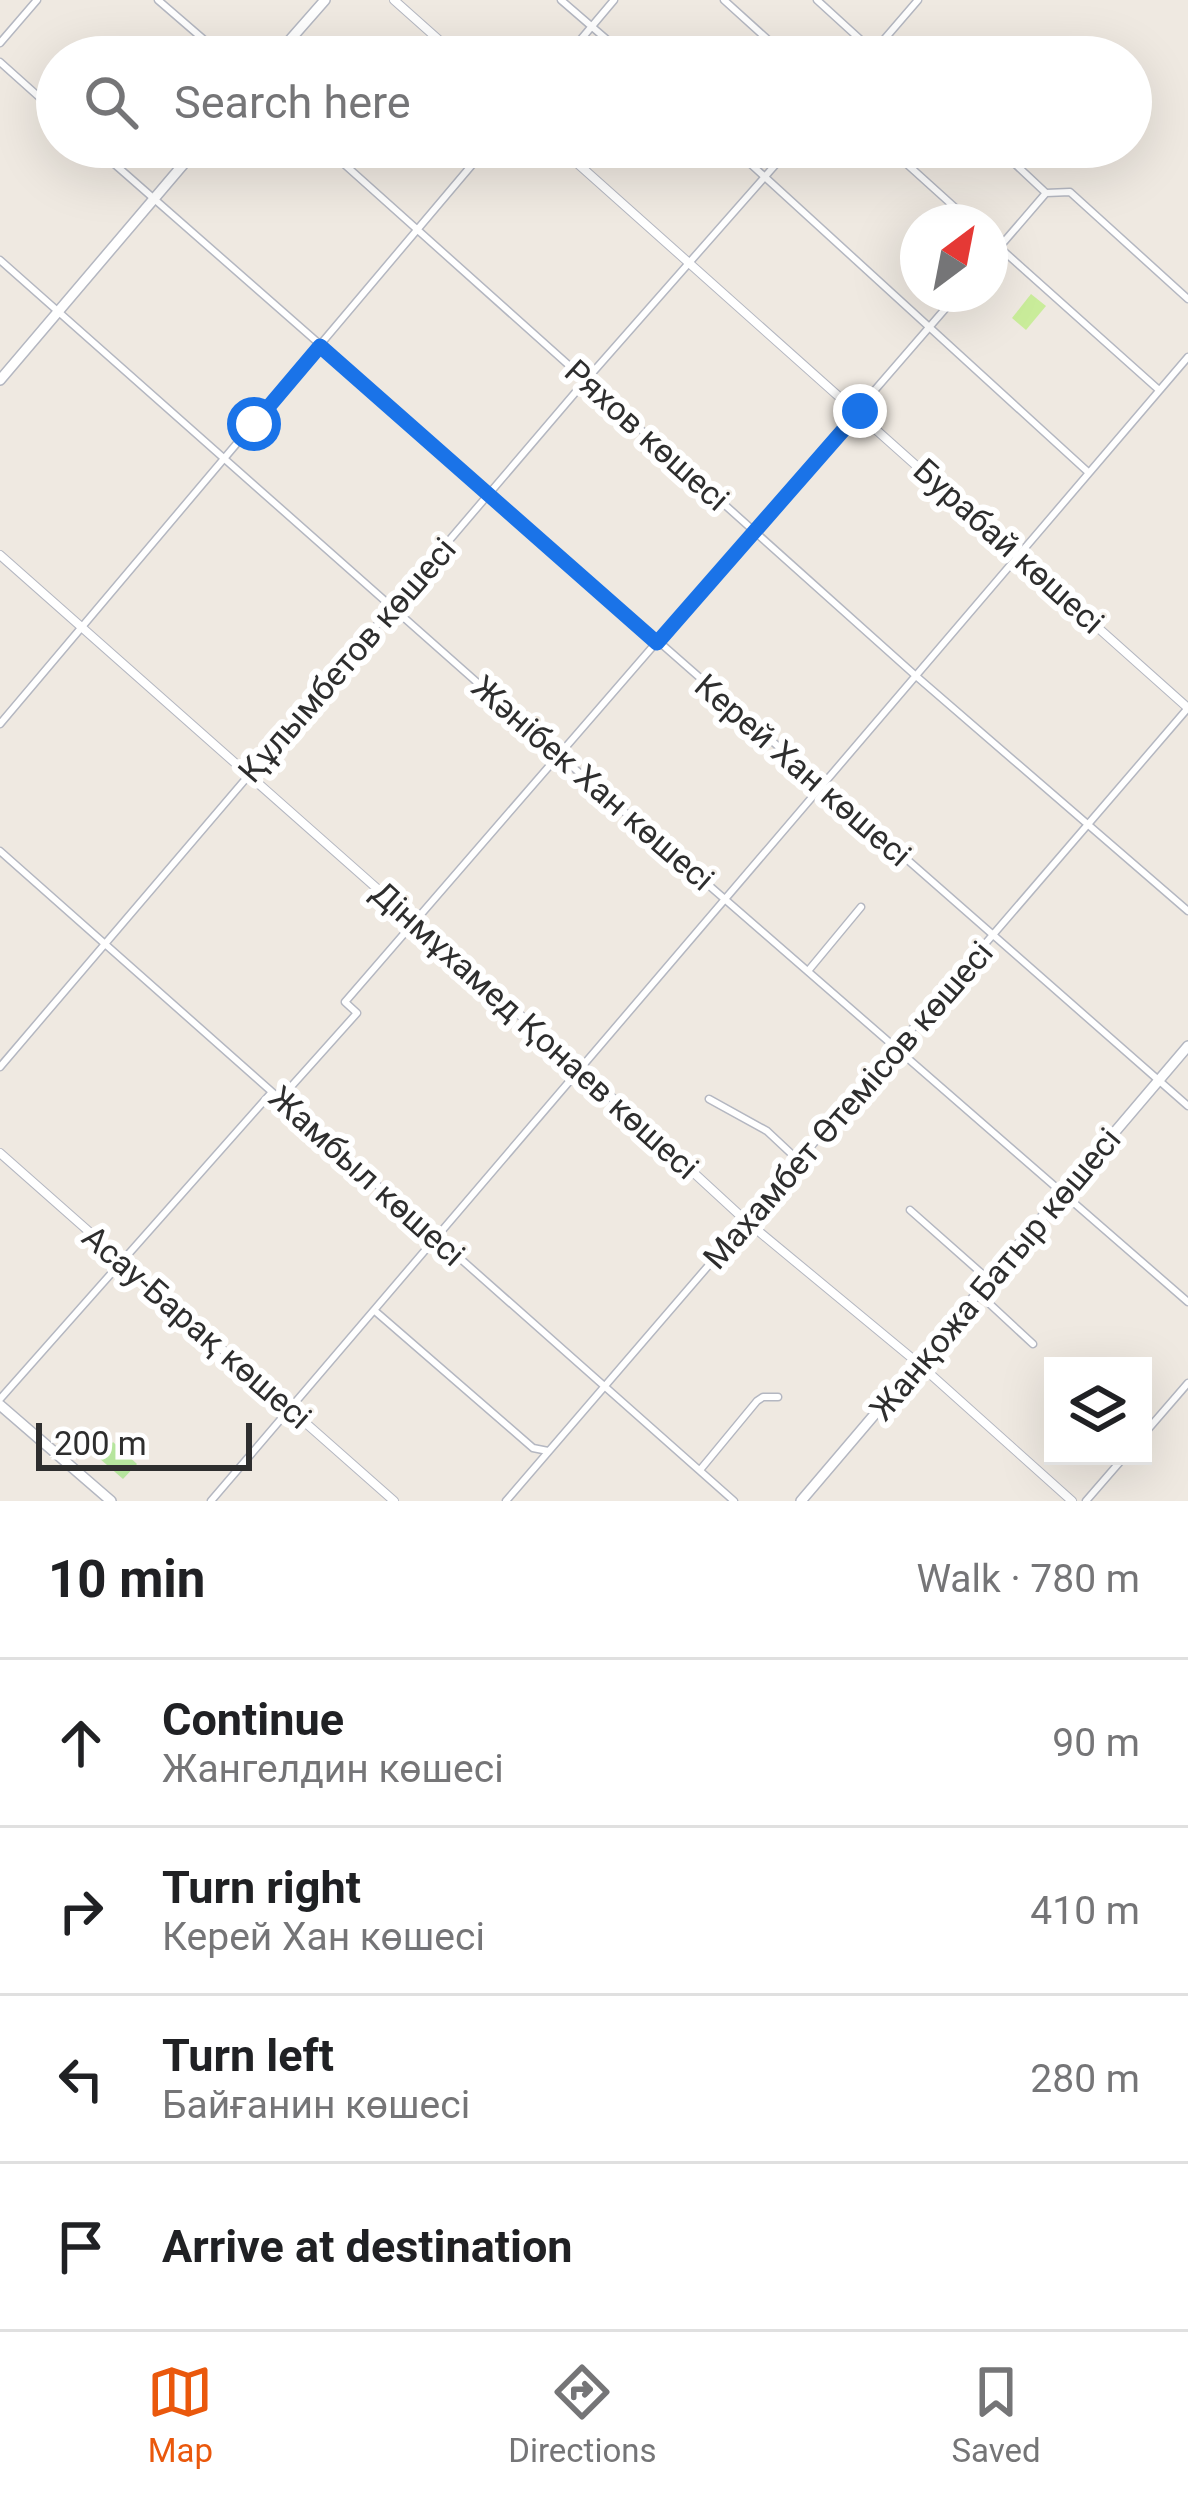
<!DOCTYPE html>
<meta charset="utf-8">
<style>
body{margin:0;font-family:Roboto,sans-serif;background:#f2f2f2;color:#202124}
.controls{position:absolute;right:36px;bottom:36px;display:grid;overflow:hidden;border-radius:0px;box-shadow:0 12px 48px #0002}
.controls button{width:108px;height:108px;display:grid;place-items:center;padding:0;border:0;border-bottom:3px solid #e0e0e0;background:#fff;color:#202124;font:60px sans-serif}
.compass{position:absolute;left:900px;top:204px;width:108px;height:108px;border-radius:50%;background:#fff;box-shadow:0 12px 48px #0002;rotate:32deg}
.scale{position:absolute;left:36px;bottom:30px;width:216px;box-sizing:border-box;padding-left:12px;border:6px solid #2e2e2e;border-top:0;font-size:33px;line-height:42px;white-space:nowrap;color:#2e2e2e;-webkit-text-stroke:9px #fff;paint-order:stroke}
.stop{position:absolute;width:36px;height:36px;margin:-27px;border:9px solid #1a73e8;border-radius:50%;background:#fff}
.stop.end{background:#1a73e8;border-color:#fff;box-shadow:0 3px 12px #0008}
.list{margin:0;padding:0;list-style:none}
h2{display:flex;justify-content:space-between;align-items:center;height:156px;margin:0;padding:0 48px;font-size:51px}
h2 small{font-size:39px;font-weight:400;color:#757577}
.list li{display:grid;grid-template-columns:78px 1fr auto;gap:36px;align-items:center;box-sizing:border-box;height:168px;padding:0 48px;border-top:3px solid #e0e0e0}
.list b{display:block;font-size:45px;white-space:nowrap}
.list p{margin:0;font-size:39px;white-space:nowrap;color:#757577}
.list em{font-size:39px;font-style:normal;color:#757577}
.icon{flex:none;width:66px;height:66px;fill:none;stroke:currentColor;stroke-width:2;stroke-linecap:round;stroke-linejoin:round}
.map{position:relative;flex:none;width:1188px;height:1501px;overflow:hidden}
.search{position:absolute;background:#fff;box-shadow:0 12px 48px #0002;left:36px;right:36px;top:36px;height:132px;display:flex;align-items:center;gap:30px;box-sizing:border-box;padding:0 42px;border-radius:66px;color:#757577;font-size:45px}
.sheet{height:828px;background:#fff}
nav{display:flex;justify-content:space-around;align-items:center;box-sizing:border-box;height:168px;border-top:3px solid #e0e0e0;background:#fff;font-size:33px;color:#757577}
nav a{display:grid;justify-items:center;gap:6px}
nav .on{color:#ea580c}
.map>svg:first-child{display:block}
.green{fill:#b6e59e}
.pitch{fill:#c9ec9a}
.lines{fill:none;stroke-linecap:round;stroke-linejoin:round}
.minor-casing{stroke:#b4b7c1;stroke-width:9}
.tertiary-casing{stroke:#b4b7c1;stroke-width:10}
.secondary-casing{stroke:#b4b7c1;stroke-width:12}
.minor{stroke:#fff;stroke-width:6}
.tertiary{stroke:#fff;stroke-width:8}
.secondary{stroke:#fff;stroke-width:9}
.route{stroke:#1a73e8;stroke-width:15}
.labels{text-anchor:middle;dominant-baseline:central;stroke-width:12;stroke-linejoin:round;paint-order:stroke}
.street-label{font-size:33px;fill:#2e2e2e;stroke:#fff}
</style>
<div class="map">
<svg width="1188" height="1501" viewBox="0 0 1188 1501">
<rect width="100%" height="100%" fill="#efe9e1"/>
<path class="green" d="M113,1442L137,1464L123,1479L99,1458Z"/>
<path class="pitch" d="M1031,294L1046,306L1026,330L1012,318Z"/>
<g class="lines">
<defs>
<path id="minor" d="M158,0L224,57
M561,0L627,57
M724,0L787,57
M817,0L874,52L902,57
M0,43L37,0
M566,57L614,0
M869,57L918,0
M0,62L57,113
M95,147L1188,1106
M325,147L916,676L1188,911
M732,147L1088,472
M888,147L971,222
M997,147L1046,193L1070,192L1188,299
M990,239L1159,390
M990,258L1046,193
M0,260L559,755L1188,1302
M0,724L487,147
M0,851L734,1501
M808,971L861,907
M0,1067L586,380L791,147
M280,1099L357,1013L345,1002L958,294
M709,1099L767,1131L798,1160
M910,1210L988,1279
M979,1294L1033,1344
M375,1311L533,1448L548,1451
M0,1399L272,1092
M1143,1435L1188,1383
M700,1470L757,1401L763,1397H778
M211,1501L1188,357
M506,1501L1188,708
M1086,1501L1125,1456"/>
<path id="tertiary" d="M394,0L458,57
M559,147L1188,708
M0,555L581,1069L745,1220L919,1364L1072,1501
M0,1153L394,1501"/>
<path id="secondary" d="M275,57L325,0
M0,380L198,147
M0,1405L111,1501
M801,1501L1188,1046"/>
</defs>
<use href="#minor" class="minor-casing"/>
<use href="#tertiary" class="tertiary-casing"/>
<use href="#secondary" class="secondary-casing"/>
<use href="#minor" class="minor"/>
<use href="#tertiary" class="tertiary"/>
<use href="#secondary" class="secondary"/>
</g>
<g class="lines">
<path class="route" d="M254,424L320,346L657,643L860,411"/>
</g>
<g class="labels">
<g class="street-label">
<text transform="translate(647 435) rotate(42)">Ряхов көшесі</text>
<text transform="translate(1009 546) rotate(42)">Бурабай көшесі</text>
<text transform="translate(347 660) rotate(-49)">Құлымбетов көшесі</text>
<text transform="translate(803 770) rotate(41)">Керей Хан көшесі</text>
<text transform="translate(593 783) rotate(41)">Жәнібек Хан көшесі</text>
<text transform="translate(535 1030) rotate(42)">Дінмұхамед Қонаев көшесі</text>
<text transform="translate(848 1105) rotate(-49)">Махамбет Өтемісов көшесі</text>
<text transform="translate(367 1176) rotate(42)">Жамбыл көшесі</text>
<text transform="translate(995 1274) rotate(-50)">Жанқожа Батыр көшесі</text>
<text transform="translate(197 1327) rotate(41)">Асау-Барақ көшесі</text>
</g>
</g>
</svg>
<div class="controls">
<button><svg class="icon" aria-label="layers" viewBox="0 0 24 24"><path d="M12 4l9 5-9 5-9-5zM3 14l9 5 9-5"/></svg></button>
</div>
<svg class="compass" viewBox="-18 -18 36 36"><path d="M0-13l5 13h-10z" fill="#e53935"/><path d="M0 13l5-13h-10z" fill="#757577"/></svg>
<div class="scale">200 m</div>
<div class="stop" style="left:254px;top:424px"></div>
<div class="stop end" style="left:860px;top:411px"></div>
<div class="search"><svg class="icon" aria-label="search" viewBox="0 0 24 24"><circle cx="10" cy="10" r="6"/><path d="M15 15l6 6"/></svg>Search here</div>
</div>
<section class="sheet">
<h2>10 min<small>Walk · 780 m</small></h2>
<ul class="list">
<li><svg class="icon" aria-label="ahead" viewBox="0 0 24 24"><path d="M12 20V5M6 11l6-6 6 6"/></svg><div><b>Continue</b><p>Жангелдин көшесі</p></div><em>90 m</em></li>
<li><svg class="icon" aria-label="right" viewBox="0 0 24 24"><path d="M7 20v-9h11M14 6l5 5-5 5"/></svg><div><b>Turn right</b><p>Керей Хан көшесі</p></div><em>410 m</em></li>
<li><svg class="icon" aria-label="left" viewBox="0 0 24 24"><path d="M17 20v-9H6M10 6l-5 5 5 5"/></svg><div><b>Turn left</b><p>Байғанин көшесі</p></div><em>280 m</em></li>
<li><svg class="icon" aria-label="arrive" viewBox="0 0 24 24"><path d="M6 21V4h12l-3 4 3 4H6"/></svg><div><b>Arrive at destination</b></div></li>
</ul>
</section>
<nav>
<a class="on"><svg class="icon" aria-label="map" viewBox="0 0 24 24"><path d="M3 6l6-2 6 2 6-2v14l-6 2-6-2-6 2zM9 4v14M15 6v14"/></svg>Map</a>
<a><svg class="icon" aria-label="directions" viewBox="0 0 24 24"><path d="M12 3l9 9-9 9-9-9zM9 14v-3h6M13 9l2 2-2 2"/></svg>Directions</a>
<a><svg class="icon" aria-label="saved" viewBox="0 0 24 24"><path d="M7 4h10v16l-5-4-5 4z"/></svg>Saved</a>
</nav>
